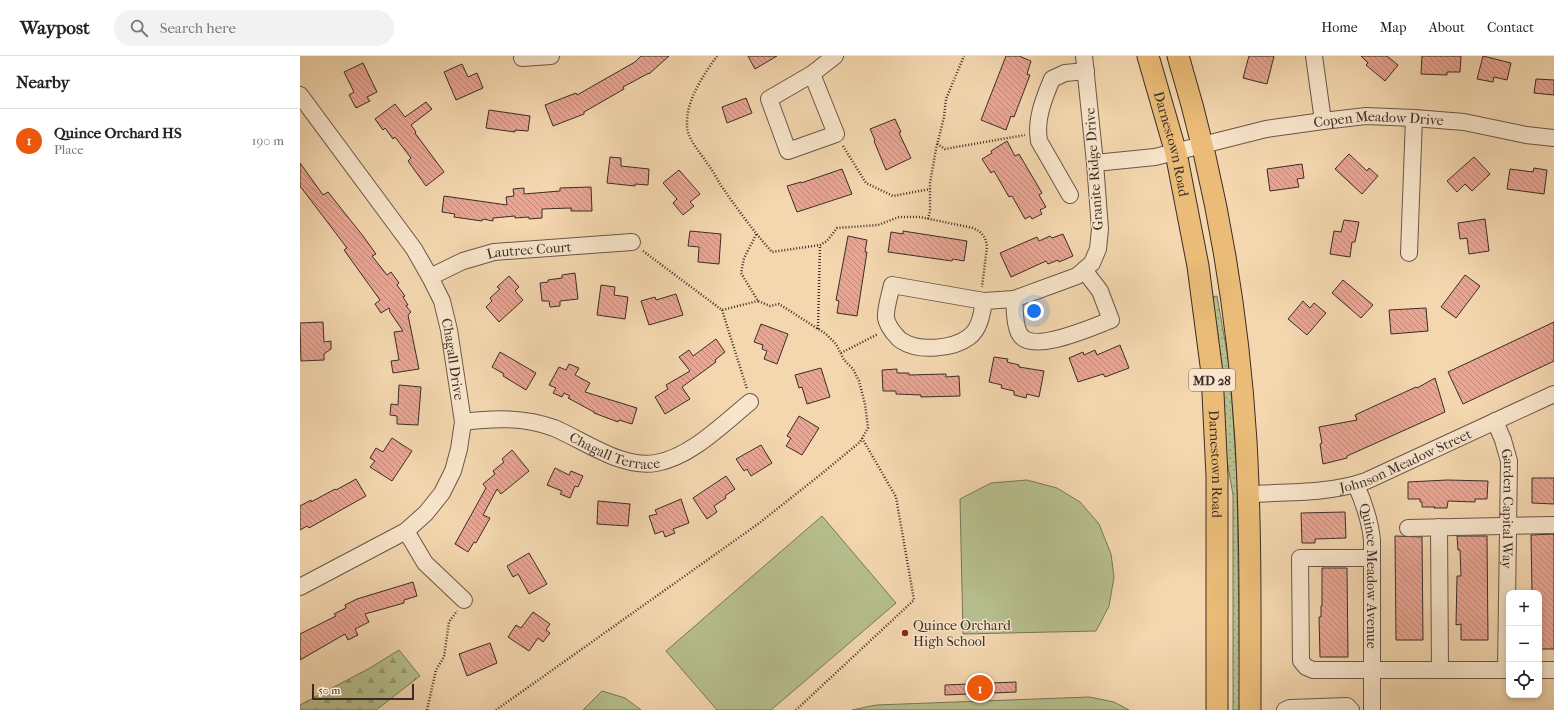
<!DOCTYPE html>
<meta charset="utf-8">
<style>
body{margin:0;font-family:"IM FELL French Canon",serif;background:#f2f2f2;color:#222}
.controls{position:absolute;right:12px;bottom:12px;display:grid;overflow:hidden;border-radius:8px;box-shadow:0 2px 6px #0003}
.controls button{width:36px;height:36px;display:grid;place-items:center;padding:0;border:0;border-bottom:1px solid #e0e0e0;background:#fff;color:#222;font:20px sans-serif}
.scale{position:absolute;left:12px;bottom:10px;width:102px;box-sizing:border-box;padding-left:4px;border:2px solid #3a2d27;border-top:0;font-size:11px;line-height:14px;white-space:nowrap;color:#3a2d27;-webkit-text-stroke:3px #f8e5cb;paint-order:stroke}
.you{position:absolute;left:734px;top:255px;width:14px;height:14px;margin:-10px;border:3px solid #fff;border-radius:50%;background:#1a73e8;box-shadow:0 0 0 6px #1a73e833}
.badge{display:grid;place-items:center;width:26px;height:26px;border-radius:50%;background:#ea580c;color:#fff;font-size:13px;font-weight:700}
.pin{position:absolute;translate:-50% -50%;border:2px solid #fff;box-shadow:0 1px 4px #0006}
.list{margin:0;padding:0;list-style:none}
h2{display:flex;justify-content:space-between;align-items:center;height:52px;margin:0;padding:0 16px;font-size:17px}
h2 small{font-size:13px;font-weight:400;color:#767676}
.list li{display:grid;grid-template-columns:26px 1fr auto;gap:12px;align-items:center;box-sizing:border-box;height:64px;padding:0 16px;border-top:1px solid #e0e0e0}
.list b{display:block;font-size:15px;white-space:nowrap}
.list p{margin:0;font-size:13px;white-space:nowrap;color:#767676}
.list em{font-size:13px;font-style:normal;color:#767676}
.icon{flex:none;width:22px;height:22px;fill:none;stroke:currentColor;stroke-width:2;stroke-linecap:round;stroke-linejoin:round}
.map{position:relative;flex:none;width:1254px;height:654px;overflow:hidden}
header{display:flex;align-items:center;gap:24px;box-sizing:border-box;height:56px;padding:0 20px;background:#fff;border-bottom:1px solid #e0e0e0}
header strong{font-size:19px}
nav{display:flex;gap:22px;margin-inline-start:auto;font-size:14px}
.search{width:280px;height:36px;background:#f2f2f2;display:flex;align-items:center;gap:10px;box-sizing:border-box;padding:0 14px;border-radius:22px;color:#767676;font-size:15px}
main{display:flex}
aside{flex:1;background:#fff}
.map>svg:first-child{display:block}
.grass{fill:url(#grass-dots);stroke:#78765a}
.forest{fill:url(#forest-firs);stroke:#78765a}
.pitch{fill:#b7bf8e;stroke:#78765a}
.building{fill:url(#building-back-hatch);stroke:#3a2d27}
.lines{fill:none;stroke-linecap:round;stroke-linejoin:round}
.minor-casing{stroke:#685849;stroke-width:18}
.major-casing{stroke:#3a2d27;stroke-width:23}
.path{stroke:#3a2d27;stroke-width:2.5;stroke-dasharray:1 2;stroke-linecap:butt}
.minor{stroke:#f8e5cb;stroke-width:16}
.major{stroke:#eabc78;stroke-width:21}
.poi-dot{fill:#8f2418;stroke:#f8e5cb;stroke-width:1.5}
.labels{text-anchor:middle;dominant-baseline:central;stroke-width:3;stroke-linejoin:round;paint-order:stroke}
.shield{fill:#f8e5cb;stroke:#736458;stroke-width:1}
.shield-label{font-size:13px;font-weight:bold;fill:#3a2d27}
.street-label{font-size:14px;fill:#3a2d27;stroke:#f8e5cb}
.poi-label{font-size:14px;fill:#3a2d27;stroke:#f8e5cb;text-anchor:start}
</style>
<header>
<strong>Waypost</strong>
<div class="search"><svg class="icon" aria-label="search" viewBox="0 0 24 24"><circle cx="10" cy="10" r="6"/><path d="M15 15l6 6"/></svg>Search here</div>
<nav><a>Home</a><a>Map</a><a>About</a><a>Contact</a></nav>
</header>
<main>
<aside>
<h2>Nearby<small></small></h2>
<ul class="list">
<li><span class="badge">1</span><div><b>Quince Orchard HS</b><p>Place</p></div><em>190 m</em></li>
</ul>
</aside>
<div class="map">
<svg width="1254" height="654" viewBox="0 0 1254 654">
<defs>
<pattern id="grass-dots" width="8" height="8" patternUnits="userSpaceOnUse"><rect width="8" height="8" fill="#b7bf8e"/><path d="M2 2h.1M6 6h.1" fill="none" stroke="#969c74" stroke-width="1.8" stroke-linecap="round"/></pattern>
<pattern id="forest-firs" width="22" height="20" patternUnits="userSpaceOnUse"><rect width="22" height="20" fill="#b7bf8e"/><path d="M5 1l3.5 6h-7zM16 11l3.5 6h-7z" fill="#969c74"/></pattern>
<pattern id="building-back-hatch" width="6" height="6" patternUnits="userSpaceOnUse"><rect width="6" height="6" fill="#eba593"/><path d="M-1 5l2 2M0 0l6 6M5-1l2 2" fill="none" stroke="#bf8778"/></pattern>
</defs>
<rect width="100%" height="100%" fill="#f4d7af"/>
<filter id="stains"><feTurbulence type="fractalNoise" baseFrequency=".005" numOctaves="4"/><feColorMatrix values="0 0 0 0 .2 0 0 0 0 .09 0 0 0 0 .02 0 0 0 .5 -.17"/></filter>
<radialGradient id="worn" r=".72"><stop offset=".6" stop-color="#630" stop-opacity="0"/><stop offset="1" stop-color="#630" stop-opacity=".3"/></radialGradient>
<path class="grass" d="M917,240L930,314L937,423L940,654H933V439L925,393L911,241Z"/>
<path class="forest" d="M99,594L120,620L76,654H0V649L70,612Z"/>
<path class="pitch" d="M727,424L757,432L780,446L799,468L811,498L814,521L809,550L796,575L663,578L660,443L691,427Z
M522,460L596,547L471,654H417L366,595Z
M302,635L325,642L341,654H283Z
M789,641L814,646L829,654H552L576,649Z"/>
<path class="building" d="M341,0H369L349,18V17L323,31L324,33L284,56V58L253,70L245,49L276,37L277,39L335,6Z
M448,0H477L455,13Z
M706,0H719L731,5L727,18L730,19L714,61L711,60L706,74L681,64Z
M949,0H974L967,28L943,22Z
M1061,0H1087L1098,9L1085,25L1066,9L1068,7Z
M1122,0H1161L1160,16H1147V19L1121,18Z
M1183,0L1211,7L1207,24L1194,21L1193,26L1177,23Z
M63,7L77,36L67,41L70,45L56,52L49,39L54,36L44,16Z
M162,8L168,21L177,17L183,32L156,44L144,16Z
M1236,23L1254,24V39L1234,37Z
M446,42L452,57L427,67L422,51Z
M126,46L132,53L111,69L116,76L115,77L144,116L126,130L108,105L111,102L95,81L93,83L85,72L83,74L75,63L95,48L105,61Z
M189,54L230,60L228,75L215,74V76L186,72Z
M595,63L601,76L599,77L611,102L586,114L574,85L575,84L570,73Z
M707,85L715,100L719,98L742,137L739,139L746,151L740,154L742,158L732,163L730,160L725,163L712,140L709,141L694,115L691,117L682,103L692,97L691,95Z
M1049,98L1067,115L1069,112L1078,120L1062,138L1035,113Z
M310,101L321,102V110L349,113L348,129L335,128V130L307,127Z
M1174,101L1190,118L1172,135L1165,128L1157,136L1147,125Z
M0,107L23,139L28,136L63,180L76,198L72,200L87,219L91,216L99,227L97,229L105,240L103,241L108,249L106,250L111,256L108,259L119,313L93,317L91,305L99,304L94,276L103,275L90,256L89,252L81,257L75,248L80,244L44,194L47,192L0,130Z
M1002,108L1004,122L997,123L999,131L970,135L967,113Z
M1234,112L1247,114L1244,138L1207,133L1210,113L1233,116Z
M542,113L552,138L497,156L487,130L501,126V127Z
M379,114L400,138L390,146L394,150L383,159L373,147L377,143L363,127Z
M291,131L292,155H271V152L242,153V162L229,163V161L215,162V160L193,162V165L183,163L182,165L154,161L155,158L142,156L144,140L207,149L206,141L214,140L213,133L224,132V138L260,135V132Z
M1185,163L1189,195L1169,198L1167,182L1160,183L1158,167Z
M1044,164L1059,166L1055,186H1052L1050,201L1030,198L1034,175L1041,176Z
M390,175L421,178L419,208L398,206L399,191L388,190Z
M603,175L667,185L664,205L653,203L652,205L588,196L591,176L603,178Z
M763,178L773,200L759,206L758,204L748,208L746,205L711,221L700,197L737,181L739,185L750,180L752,182Z
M548,180L567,184L565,196H567L557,260L537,257L539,245L536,244Z
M275,217L278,243L260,245V250L250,251L249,245H242L240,227L248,226V224L262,222V219Z
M1165,219L1180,230L1156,262L1141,251Z
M209,220L219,231L215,235L223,244L199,266L186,251L192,245L190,242L200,233L197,231Z
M1043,224L1073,249L1061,262L1032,237Z
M301,229L315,231L314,239L328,241L325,263L297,259Z
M376,238L383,259L349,269L341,245L355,241L356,244Z
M1003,245L1010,252L1014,247L1026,257L1007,279L988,263Z
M1126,252L1128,275L1091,278L1089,254Z
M23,266L24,286L31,285V293L24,298V304L1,305L0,267Z
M1254,266V305L1163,348L1148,316Z
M461,268L488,278L477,308L464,303L467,295L462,293L463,289L454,286Z
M416,283L425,296L415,304L416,306L382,331L390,343L365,358L355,341L368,333L366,329L390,315L379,301L389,294L393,300Z
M820,289L829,312L805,321L803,318L778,326L769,302L783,296L784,299L795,294L797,299Z
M200,296L236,317L226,334L203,320L204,318L192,311Z
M694,301L708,303L707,306L719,309V311L744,315L739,341L727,338L726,342L714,339V335L701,332L702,329L689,326Z
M269,308L279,312L275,319L290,327L285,336L337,352L332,368L319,364L318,366L294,357V356L268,342L270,340L264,337L262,341L253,337L256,332L249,329L259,311L266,314Z
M521,312L530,341L507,348L502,331L499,332L495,319Z
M597,313V317H609V319L646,318V321L659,320L660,340L621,341V339L596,338V335H583L582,314Z
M1135,322L1145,356L1047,400V402L1023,408L1020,388L1022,387L1019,371L1057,364L1055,359L1116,331L1117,332Z
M99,329L121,331L118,369L97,368V360L90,359L91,348L98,349Z
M499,360L519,372L502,399L486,390L491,382L487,380Z
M92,382L112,395L92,425L70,411L75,405L70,402L76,392L83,396Z
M461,389L472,407L451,420L447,413L444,415L436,403Z
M212,394L229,415L201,438L197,433L183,459L190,462L176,487L174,486L168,496L155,488L186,432L183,428L195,418L193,415L204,406L202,403Z
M255,412L269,419L271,415L283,420L278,431L275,430L270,442L260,438L262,435L247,429Z
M426,420L435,433L425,440L426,442L414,450L417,456L407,463L393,442Z
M1232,422H1254V448L1232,447Z
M56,423L66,440L9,472L7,470L0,474V450L11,444V446L35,433L36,434Z
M1147,424L1188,425L1187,443H1175V446L1148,445L1147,452H1134L1135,451H1122V446H1120V443H1108V426Z
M381,443L389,467L373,473L375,477L365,481L363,475L355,478L349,460L357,458L355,454Z
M298,445L330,448L328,470L297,468Z
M1045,456L1046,482L1015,483V487H1002L1001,457Z
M1254,478V593H1239V537H1232L1231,479Z
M1095,480L1122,481L1123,584H1096Z
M1157,480H1187L1188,584H1161V568L1156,569L1157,520H1161L1160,494H1158Z
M229,497L247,528L229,538L218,518L213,521L207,510Z
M1022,512H1047L1048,601H1020L1019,561H1021V550H1022Z
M113,526L117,540L104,544V547L65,558L69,566L55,573L58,579L48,584L45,578L0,604V578L36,560L34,558L46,552L45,549L57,543Z
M233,556L250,568L246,574L250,577L243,586L238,582L229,595L208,581L216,569L221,572Z
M190,587L197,607L167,620L159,598Z
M716,626V636L645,639V629Z"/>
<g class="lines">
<defs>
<g id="minor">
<path d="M1014,0L1023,65"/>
<path d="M222,2L251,0"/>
<path d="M512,18L536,78L488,95L469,43L512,18L535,0"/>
<path id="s1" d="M0,39L114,193L130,221L142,245L149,274L163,366L159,393L153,415L142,437L126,457L106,475L0,531"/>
<path id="s2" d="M795,107L855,101L966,73L1023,65L1066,60L1114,62L1164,66L1226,79L1254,82"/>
<path d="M770,139L739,85C735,64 744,42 752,23L765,17L786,15"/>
<path d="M1109,197L1114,62"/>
<path id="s3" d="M130,221L163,205L194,196L332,186"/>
<path d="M714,243C715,253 714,267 719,277C730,300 794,270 811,264L800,235L784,214"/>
<path d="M684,245C682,257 680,273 669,281C653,293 619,296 602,285C598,283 596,279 593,276C590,272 587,267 586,262C585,254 590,238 592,229L684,245L714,243L777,220L792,207L798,193L800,173L795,107L784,0"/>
<path id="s4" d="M1195,365L1203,384L1209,405L1206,614"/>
<path id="s5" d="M163,366C194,362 224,361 254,372C285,385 322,413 356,407C391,401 424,367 450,346"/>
<path id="s6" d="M1056,429C1064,447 1070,464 1072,484V654"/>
<path id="s7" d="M948,438C989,436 1027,438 1066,425L1254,338"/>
<path d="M1139,471L1140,613"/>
<path d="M1108,472L1254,469"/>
<path d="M106,475L125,507L164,544"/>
<path d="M1072,502H1000L1001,605L1006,611L1013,614H1209"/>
<path d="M1239,614H1254"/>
<path d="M985,654L990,652L1047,650L1051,654"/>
</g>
<g id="major">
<path id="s8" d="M848,0L876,97L898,210L912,317L917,420V654"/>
<path d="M878,0C916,125 938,255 946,385C951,475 950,564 950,654"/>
</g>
</defs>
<use href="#minor" class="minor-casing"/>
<use href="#major" class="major-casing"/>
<path class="path" d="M417,0C403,20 386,44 387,69C387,83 400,96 407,107C412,113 416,121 420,128C436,151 453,175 472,196L520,189L527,185L537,172L578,169L599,161H620L673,172C682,176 686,181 687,191L682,231
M637,88L645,93L725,79
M543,90L566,127L593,140L630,133
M628,163L630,155V127L636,93L644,61L646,43L664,0
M343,195L422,254L458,245
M422,254L447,333
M518,273L520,189
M541,297L578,278
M127,654L136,614L144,601L149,566L157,555
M196,654L458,468L520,419L560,386L568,372L565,348L559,325L553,313L544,304L536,288L526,278L479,248L470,250L458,245L441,217L444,202L457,177
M496,654L614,544L596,441L562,382"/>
<use href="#minor" class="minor"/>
<use href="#major" class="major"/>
</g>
<circle class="poi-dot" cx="605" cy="577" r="4"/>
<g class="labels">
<rect class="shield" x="889" y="313" width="46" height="22" rx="3"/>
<g class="shield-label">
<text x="912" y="324">MD 28</text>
</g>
<g class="street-label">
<text stroke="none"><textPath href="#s2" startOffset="288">Copen Meadow Drive</textPath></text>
<text stroke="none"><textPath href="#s8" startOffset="91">Darnestown Road</textPath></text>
<text transform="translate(794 113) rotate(-94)">Granite Ridge Drive</text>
<text stroke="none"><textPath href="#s3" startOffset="104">Lautrec Court</textPath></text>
<text stroke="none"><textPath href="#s1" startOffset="310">Chagall Drive</textPath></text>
<text stroke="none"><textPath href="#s5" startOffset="158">Chagall Terrace</textPath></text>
<text stroke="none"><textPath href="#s7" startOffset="163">Johnson Meadow Street</textPath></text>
<text stroke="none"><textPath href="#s8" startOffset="415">Darnestown Road</textPath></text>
<text stroke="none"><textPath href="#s4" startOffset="90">Garden Capital Way</textPath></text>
<text stroke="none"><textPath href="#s6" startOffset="93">Quince Meadow Avenue</textPath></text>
</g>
<g class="poi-label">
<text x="613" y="569">Quince Orchard<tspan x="613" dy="16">High School</tspan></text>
</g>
</g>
<rect width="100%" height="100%" filter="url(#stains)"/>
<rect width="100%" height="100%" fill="url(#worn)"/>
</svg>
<div class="controls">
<button>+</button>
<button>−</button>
<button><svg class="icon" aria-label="locate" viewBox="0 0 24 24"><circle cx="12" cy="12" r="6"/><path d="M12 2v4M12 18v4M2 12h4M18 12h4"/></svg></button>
</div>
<div class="scale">50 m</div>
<div class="you"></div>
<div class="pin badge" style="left:680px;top:632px">1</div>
</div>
</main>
